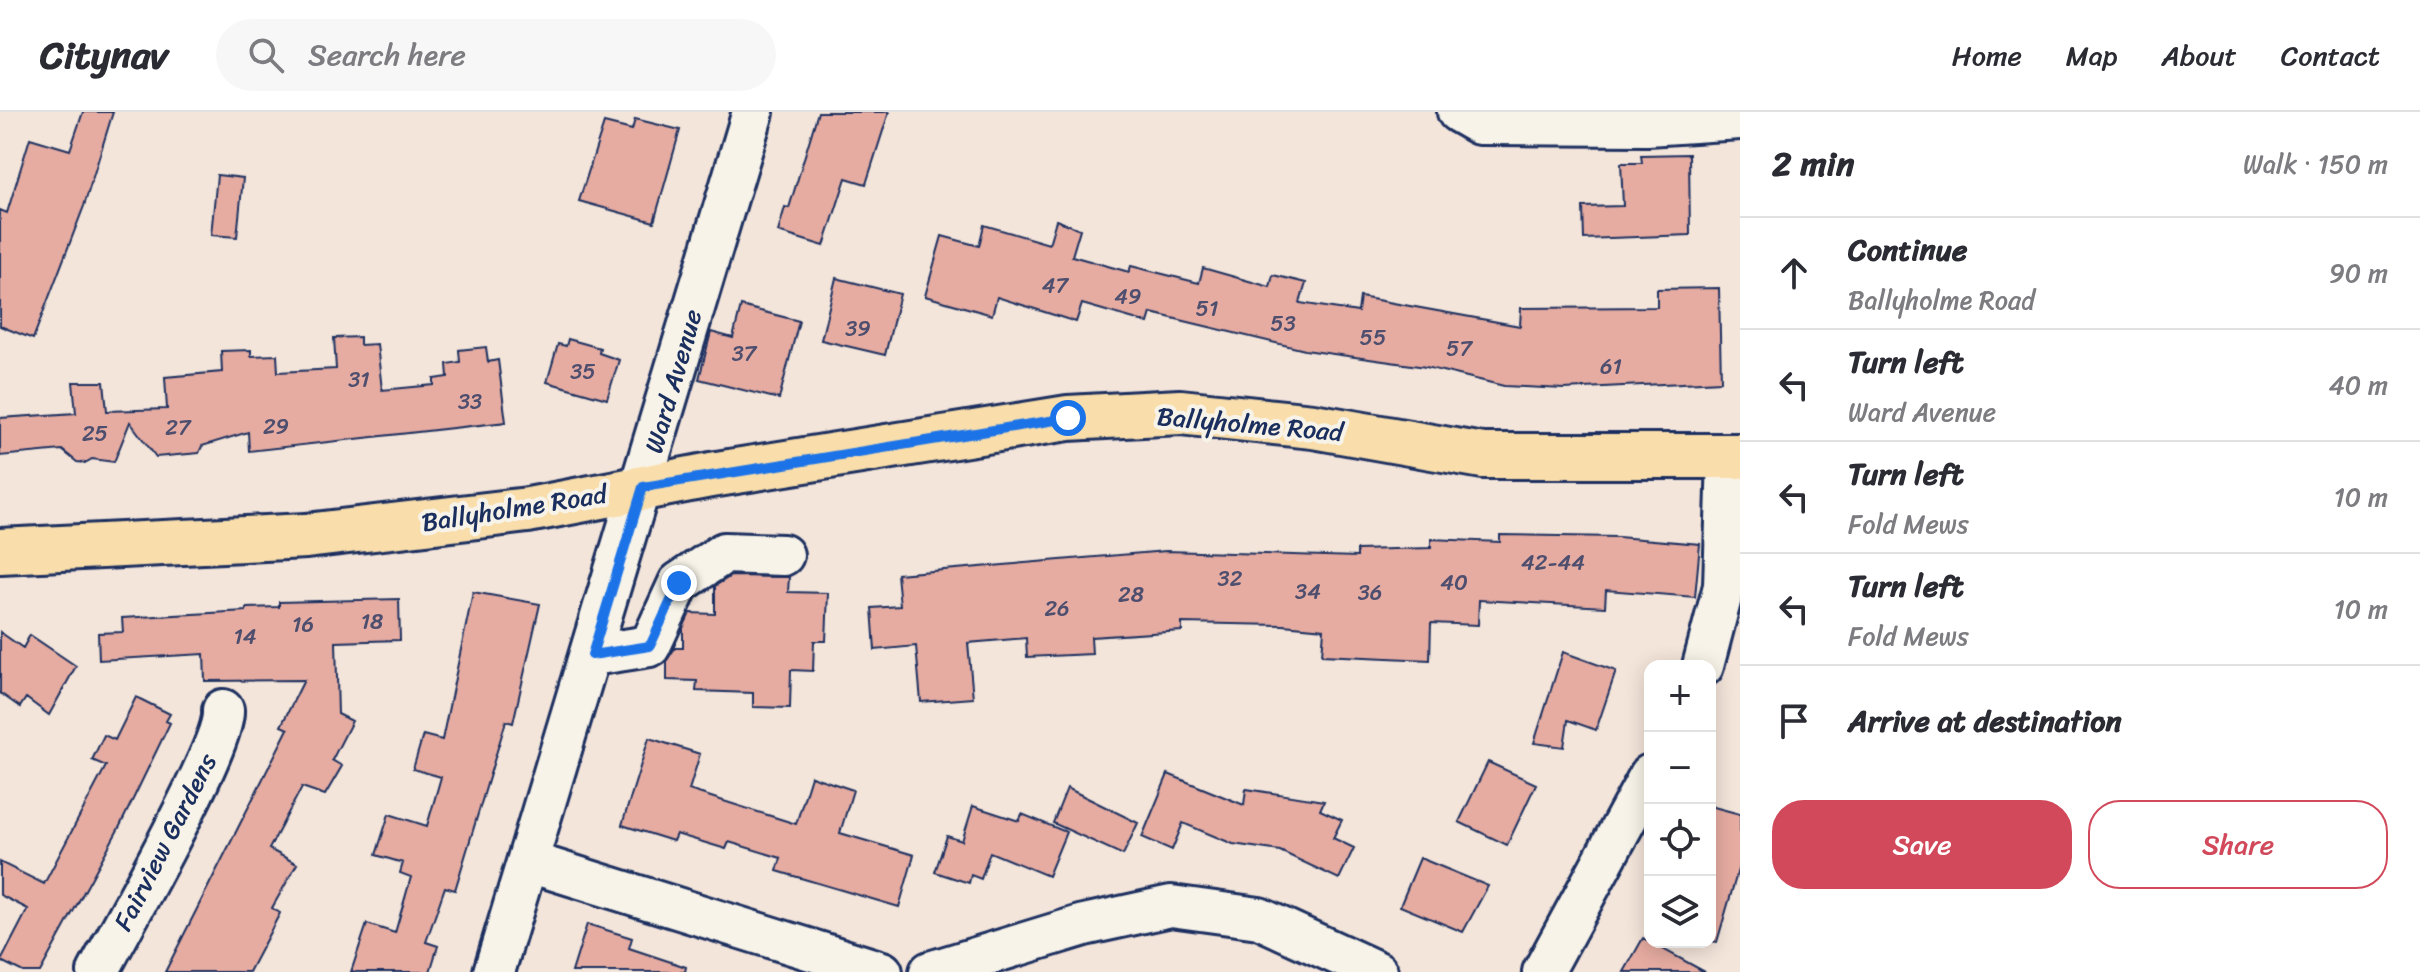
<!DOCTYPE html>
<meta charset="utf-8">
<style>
body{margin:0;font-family:Sriracha,sans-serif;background:#f7f7f7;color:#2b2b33}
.controls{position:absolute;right:24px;bottom:24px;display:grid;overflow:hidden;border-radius:16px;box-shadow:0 4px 20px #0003}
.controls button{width:72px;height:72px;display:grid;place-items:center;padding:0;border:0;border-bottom:2px solid #e1e1e2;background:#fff;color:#2b2b33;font:40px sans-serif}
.stop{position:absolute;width:24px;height:24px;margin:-18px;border:6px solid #1a73e8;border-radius:50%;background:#fff}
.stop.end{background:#1a73e8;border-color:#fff;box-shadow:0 2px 8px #0008}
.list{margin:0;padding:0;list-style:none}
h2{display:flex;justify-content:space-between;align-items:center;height:104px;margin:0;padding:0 32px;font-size:34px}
h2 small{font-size:26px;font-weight:400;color:#7c7c81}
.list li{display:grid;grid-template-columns:52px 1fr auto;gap:24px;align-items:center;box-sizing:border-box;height:112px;padding:0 32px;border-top:2px solid #e1e1e2}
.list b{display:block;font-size:30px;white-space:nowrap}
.list p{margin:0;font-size:26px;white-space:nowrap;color:#7c7c81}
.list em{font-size:26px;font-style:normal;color:#7c7c81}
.actions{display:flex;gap:16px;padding:24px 32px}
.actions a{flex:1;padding:18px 0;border:2px solid #d1495b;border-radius:32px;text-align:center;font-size:28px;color:#d1495b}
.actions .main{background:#d1495b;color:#fff}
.icon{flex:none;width:44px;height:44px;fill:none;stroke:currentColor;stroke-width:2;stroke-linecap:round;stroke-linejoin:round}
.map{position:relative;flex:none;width:1740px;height:860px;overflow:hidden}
header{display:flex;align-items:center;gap:48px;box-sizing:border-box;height:112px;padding:0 40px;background:#fff;border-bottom:2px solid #e1e1e2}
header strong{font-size:38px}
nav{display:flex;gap:44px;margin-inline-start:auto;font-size:28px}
.search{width:560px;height:72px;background:#f7f7f7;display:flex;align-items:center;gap:20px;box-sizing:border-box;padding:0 28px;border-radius:44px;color:#7c7c81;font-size:30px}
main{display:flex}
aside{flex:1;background:#fff}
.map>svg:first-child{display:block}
.building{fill:#e6aca1;stroke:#1b2f5e;stroke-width:2}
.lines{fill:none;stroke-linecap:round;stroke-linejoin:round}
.minor-casing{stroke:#1b2f5e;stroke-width:46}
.major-casing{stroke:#1b2f5e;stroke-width:50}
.minor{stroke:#f7f3e8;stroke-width:40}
.major{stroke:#f9deab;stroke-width:44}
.route{stroke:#1a73e8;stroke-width:10}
.labels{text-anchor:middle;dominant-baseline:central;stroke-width:8;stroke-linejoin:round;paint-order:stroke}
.number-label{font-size:22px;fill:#4e4e6f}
.street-label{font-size:26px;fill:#1b2f5e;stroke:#f7f3e8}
</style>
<header>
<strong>Citynav</strong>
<div class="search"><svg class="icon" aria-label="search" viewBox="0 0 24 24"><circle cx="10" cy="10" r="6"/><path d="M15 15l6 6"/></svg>Search here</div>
<nav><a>Home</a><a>Map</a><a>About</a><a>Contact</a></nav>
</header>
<main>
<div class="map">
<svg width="1740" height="860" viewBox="0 0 1740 860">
<rect width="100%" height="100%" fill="#f4e5da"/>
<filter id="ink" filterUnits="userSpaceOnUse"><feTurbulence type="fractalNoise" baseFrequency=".0125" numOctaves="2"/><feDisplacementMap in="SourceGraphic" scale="16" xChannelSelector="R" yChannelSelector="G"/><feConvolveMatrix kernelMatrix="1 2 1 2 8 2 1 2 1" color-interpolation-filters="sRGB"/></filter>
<g filter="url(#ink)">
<path class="building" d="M83,0H113L84,94L33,227L0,214V98L7,101L30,26L70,38Z
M818,0H889L866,72L846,66L824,134L778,120L785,95L789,96Z
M635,7L680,18L654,110L579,89L604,11L632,18Z
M1689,42L1690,123L1584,127L1583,95L1623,94L1621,51H1642L1641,43Z
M217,63L243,66L237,125L211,123Z
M1056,108L1080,117L1072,144L1129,160L1131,154L1199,171L1203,156L1270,175L1273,163L1306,171L1300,191L1358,200L1360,185L1520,214L1521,196L1657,195V177L1719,176L1721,269L1564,277L1504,274L1426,255L1305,238L1151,201L1148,211L1082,192L1076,210L997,185L992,203L925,184L942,124L979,134L984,113L1049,132Z
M836,166L900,182L885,243L821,228Z
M741,194L799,209L779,287L699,267L711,220L733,226Z
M360,225V233L377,232L382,278L434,273V267L448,265L447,252L460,250L459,238L486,235L488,250L498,248L506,310L249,339L248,320L202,334L199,341L156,345L130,310L114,350L92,347L85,351L77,350L62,338L0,344V306L76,301L73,270H104L107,299L167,297L165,265L222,260L221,239L251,238V244L277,243L278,260L336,257L334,226Z
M568,227L600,236L599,241L619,248L607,287L547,270L558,232L566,234Z
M1500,423L1618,425L1700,432L1695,485L1606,478L1605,495L1479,488L1478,513L1431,511L1430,548L1322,543L1324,517L1283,513L1182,511V519L1091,525L1092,542L1027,545L1026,526L968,531L973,586L921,590L916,534L875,538L872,496L900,494L897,462L1166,439L1357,445V438L1431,436V427L1500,430Z
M731,464L789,465L788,480L828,481L826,529H814L813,559L791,558L790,596L753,595V581L696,579L697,569L667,568V548L675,536H683V516L690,501L715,502V474Z
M473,480L540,492L513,611L506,609L455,778L445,775L426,830L438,834L430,860H351L367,812L395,821L411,765L400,761L403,751L376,743L389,702L427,714L441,665L413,657L423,623L442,628Z
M399,487L400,528L336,530L338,602L352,609L332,648L342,654L325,683L302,675L269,737L297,752L272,796L280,801L249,860H165L288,617L281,614L304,568L205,569L204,542L99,548L98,521L123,520L122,506L246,499V496L279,495V490Z
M0,520L23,536L30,523L76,554L49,603L26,586L20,595L0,581Z
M1563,540L1616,559L1596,618L1568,608L1564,635L1534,631Z
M136,585L170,602L166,609L170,611L120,714L40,860H23L1,849L28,797L0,783V750L44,772L106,654L92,648L104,623L115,628Z
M649,626L700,642L689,678L796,712L811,664L853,678L840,721L914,743L899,795L777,759L781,746L729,730L726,737L676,722L673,729L622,713Z
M1488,650L1536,672L1507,733L1459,710Z
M1168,662L1244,693L1246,677L1324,689L1320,698L1342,708L1333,726L1354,736L1339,767L1280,739L1233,732L1183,711L1172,738L1142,725Z
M1067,676L1138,711L1123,743L1053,711Z
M973,694L1019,709L1022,702L1066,720L1048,764L990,740L981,767L971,763L969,771L935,760L947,724L962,729Z
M1710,694L1740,702V751L1717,830L1710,829Z
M1420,746L1488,774L1463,820L1400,794Z
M587,812L632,826L629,836L686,855L685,860H572Z
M1643,826L1650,830L1705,860H1624Z"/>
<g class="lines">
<defs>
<path id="minor" d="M1458,0L1479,12L1647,13L1740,7
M592,543L650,534L679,471L724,441L783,443
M1703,554L1724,474L1728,345
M529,750L882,860
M98,860C121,816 226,633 223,598
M494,860L753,0
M930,860L1084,813L1171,794L1259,806L1377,860
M1543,860L1650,663"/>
<path id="major" d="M0,439L306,424L528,398L711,363L1068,306L1180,300L1313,314L1483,344H1740"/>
</defs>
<use href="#minor" class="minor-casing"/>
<use href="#major" class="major-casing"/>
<use href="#minor" class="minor"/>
<use href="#major" class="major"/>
</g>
</g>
<g class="lines" filter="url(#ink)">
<path class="route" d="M679,471L650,534L592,543L643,375L1068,306"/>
</g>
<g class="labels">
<g class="number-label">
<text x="1055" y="173">47</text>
<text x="1128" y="184">49</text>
<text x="1207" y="196">51</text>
<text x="1283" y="211">53</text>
<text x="858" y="216">39</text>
<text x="1373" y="225">55</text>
<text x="1459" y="236">57</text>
<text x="744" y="241">37</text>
<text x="1611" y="254">61</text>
<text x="583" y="259">35</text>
<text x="359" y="267">31</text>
<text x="470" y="289">33</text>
<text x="276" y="314">29</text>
<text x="178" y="315">27</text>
<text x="95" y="321">25</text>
<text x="1553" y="450">42-44</text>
<text x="1230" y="466">32</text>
<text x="1454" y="470">40</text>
<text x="1308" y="479">34</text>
<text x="1370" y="480">36</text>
<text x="1131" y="482">28</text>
<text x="1057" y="496">26</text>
<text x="372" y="509">18</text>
<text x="303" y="512">16</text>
<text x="245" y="524">14</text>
</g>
<g class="street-label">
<text transform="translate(673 269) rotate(-74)">Ward Avenue</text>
<text transform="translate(1250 312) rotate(5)">Ballyholme Road</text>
<text transform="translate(514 396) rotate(-9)">Ballyholme Road</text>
<text transform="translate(165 730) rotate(-63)">Fairview Gardens</text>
</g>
</g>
</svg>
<div class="controls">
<button>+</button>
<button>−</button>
<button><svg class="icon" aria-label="locate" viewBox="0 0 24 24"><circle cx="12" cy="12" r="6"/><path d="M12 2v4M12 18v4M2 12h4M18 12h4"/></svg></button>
<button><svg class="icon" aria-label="layers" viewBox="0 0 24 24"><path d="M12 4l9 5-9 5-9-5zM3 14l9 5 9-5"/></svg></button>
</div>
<div class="stop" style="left:1068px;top:306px"></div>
<div class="stop end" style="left:679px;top:471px"></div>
</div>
<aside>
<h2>2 min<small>Walk · 150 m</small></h2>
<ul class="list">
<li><svg class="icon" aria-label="ahead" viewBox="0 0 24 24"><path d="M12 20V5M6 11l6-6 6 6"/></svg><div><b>Continue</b><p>Ballyholme Road</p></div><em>90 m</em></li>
<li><svg class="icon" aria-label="left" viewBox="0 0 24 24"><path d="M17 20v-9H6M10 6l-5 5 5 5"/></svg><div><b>Turn left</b><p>Ward Avenue</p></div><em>40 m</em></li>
<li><svg class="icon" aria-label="left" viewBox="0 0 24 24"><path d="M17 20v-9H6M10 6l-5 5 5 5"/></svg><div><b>Turn left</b><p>Fold Mews</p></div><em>10 m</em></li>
<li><svg class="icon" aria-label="left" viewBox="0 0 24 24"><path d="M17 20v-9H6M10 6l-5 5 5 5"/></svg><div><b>Turn left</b><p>Fold Mews</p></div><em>10 m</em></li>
<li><svg class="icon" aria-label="arrive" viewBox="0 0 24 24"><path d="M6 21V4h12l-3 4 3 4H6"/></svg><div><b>Arrive at destination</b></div></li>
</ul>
<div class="actions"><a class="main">Save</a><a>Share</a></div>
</aside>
</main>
